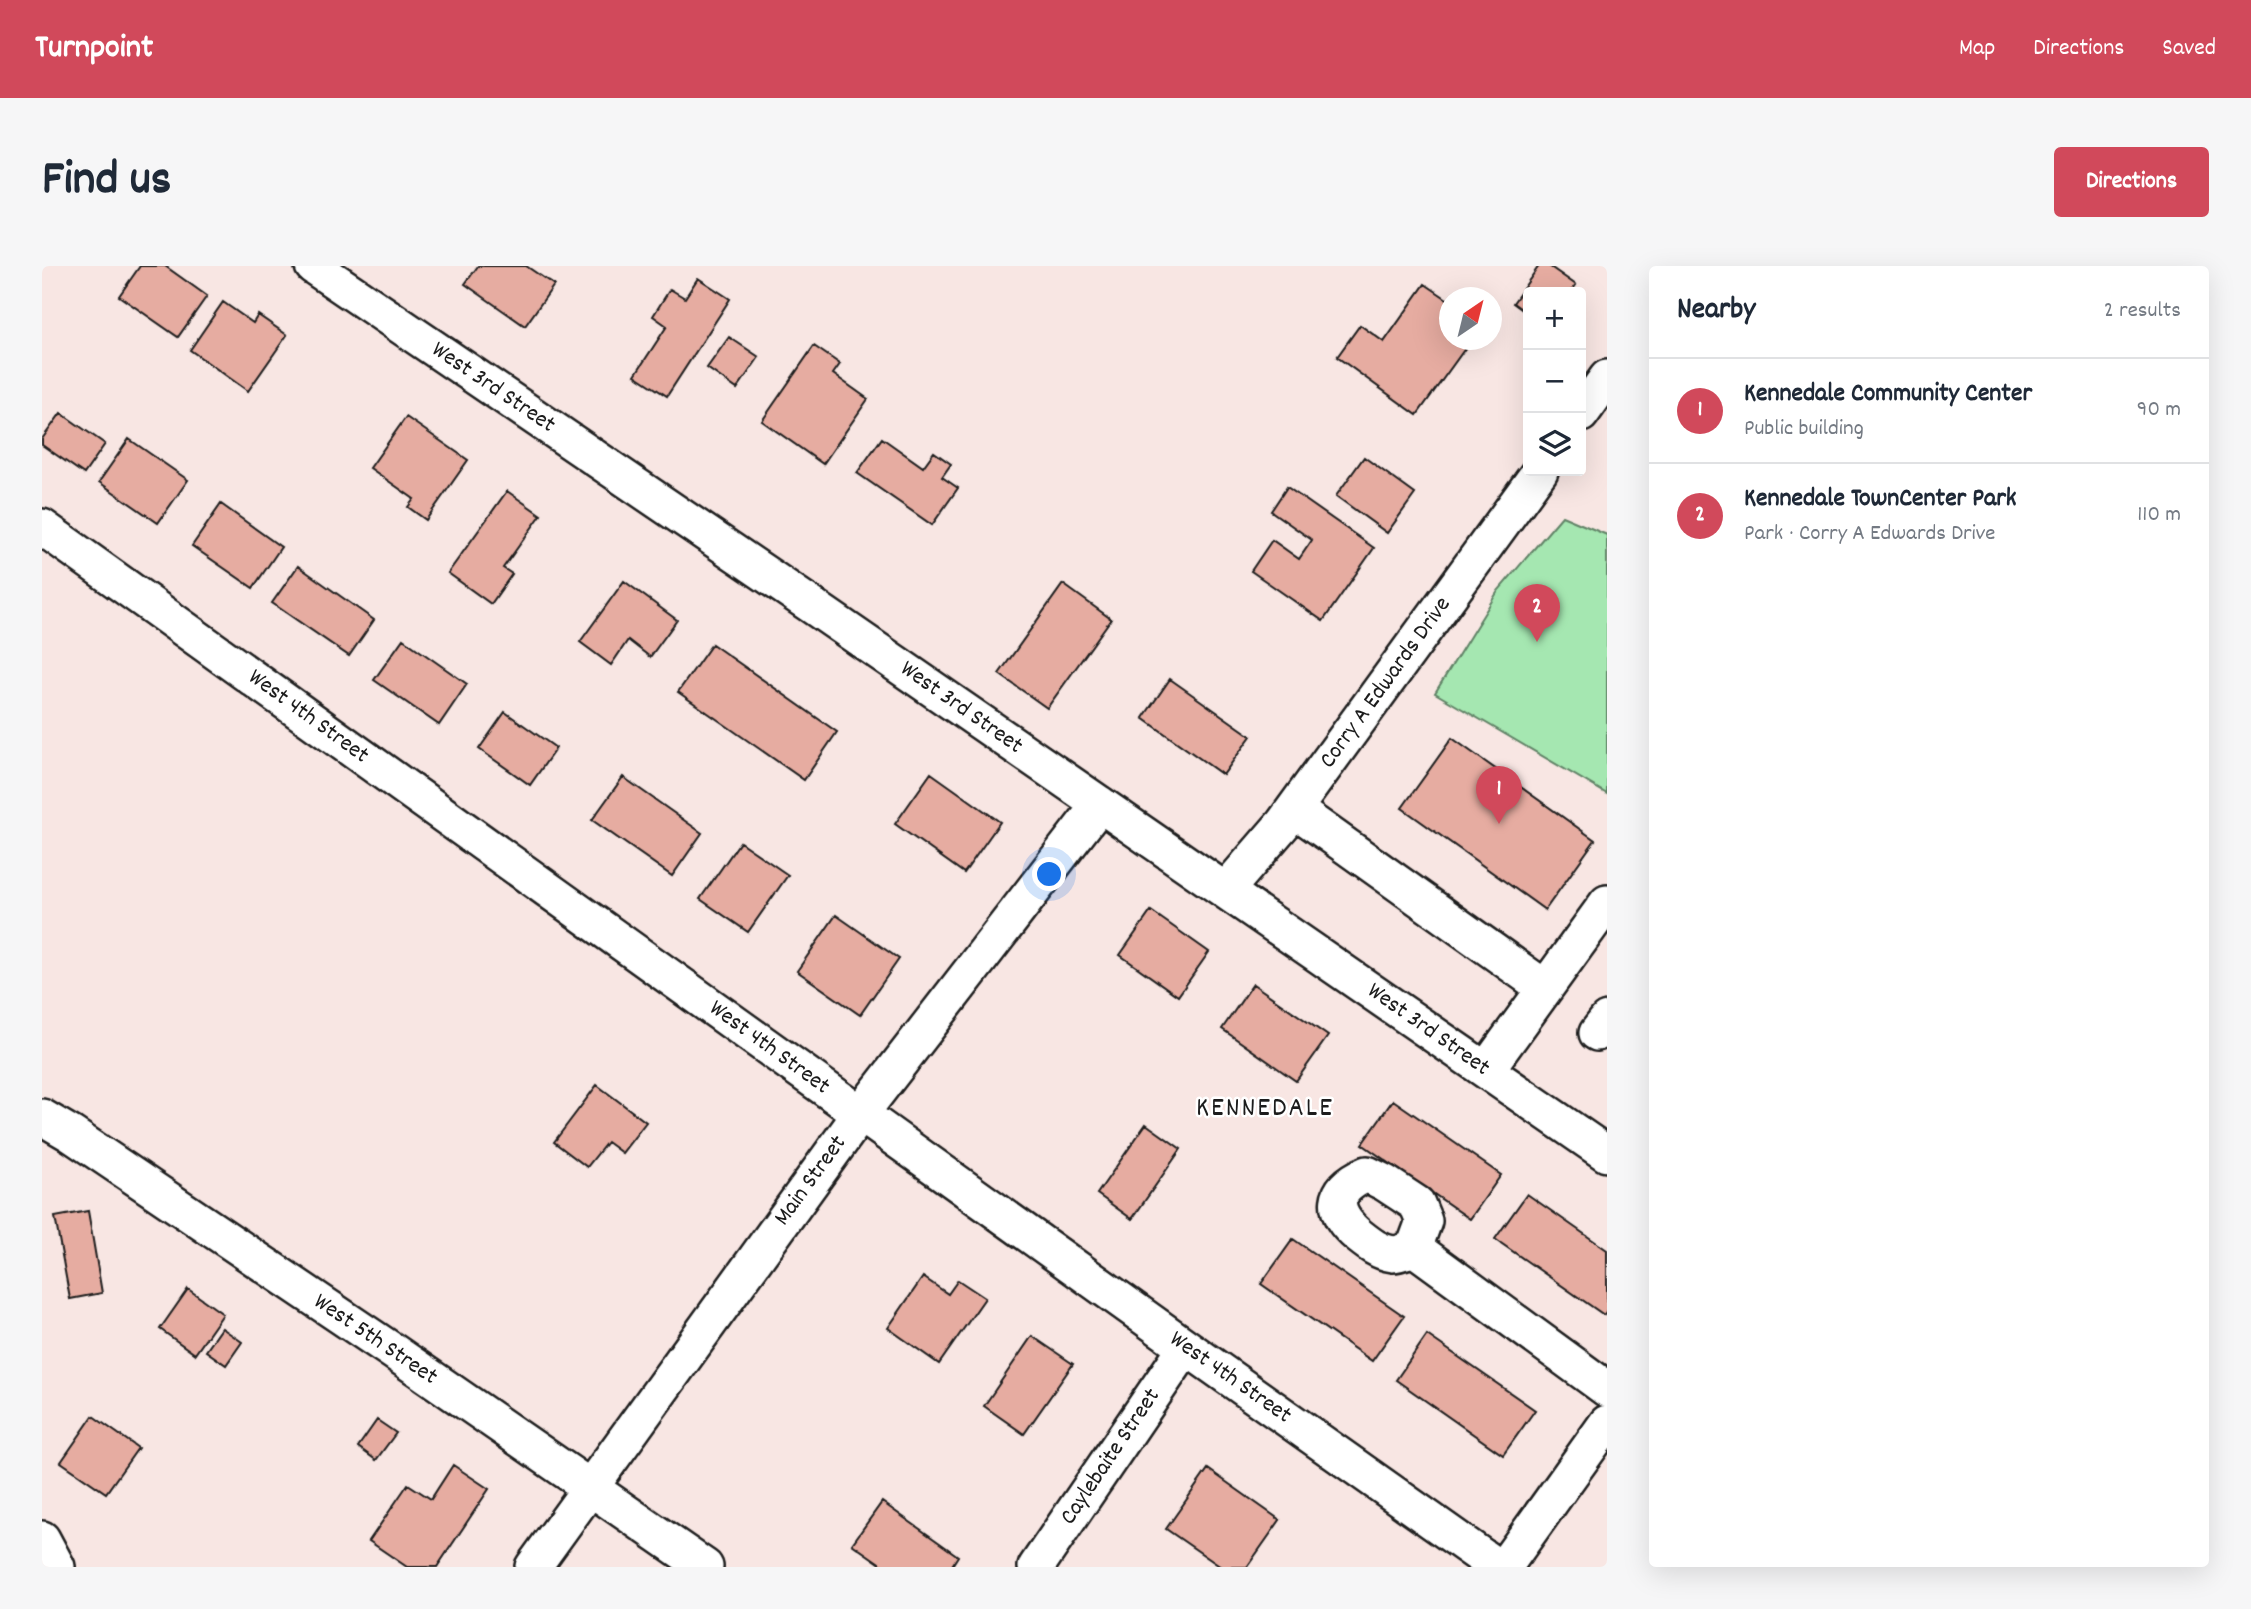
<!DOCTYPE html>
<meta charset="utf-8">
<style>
body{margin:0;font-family:Dekko,sans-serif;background:#f6f6f7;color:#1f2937}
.controls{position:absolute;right:21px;top:21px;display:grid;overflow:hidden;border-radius:7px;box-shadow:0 7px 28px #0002}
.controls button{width:63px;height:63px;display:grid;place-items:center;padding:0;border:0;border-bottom:2px solid #e0e1e3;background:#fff;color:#1f2937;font:35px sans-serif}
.compass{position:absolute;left:1397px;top:21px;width:63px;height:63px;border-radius:50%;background:#fff;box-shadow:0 7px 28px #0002;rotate:35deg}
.you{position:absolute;left:1008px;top:609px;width:24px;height:24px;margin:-18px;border:5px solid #fff;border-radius:50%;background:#1a73e8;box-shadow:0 0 0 10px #1a73e833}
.badge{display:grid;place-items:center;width:46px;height:46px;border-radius:50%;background:#d1495b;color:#fff;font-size:23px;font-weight:700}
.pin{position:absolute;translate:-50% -58px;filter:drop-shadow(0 2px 4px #0008)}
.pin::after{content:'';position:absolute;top:37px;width:24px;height:21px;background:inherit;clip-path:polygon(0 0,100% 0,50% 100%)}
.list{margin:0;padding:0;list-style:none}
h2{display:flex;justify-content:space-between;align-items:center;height:91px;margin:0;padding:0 28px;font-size:30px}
h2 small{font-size:23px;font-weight:400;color:#747a83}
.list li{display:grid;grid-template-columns:46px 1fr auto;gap:21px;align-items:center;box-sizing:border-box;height:105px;padding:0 28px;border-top:2px solid #e0e1e3}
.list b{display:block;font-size:26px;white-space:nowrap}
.list p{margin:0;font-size:23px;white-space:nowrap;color:#747a83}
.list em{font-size:23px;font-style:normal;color:#747a83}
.icon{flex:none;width:38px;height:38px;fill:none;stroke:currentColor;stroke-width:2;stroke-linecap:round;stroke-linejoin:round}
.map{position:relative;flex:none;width:1565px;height:1301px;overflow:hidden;border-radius:7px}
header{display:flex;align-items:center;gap:42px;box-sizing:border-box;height:98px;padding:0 35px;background:#d1495b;color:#fff}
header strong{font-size:33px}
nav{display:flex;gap:38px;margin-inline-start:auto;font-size:24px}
.intro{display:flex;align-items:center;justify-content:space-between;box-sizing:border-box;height:168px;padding:0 42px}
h1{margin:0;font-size:49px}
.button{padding:18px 32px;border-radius:7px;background:#d1495b;color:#fff;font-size:24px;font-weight:700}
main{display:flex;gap:42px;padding:0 42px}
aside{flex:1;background:#fff;border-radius:7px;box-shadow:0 7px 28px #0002}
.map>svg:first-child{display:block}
.green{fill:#a5e7b1;stroke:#608266;stroke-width:2}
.building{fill:#e6aca1;stroke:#1c1c1c;stroke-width:2}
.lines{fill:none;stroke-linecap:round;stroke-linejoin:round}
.minor-casing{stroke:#1c1c1c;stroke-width:40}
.minor{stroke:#fff;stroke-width:35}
.labels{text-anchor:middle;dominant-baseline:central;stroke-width:5;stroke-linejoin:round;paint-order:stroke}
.street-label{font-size:24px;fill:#1c1c1c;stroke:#fff}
.quarter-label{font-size:28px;letter-spacing:2px;fill:#1c1c1c;stroke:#fff}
</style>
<header>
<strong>Turnpoint</strong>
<nav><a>Map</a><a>Directions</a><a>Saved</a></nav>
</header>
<div class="intro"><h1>Find us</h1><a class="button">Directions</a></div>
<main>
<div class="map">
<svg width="1565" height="1301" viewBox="0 0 1565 1301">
<rect width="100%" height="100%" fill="#f8e6e3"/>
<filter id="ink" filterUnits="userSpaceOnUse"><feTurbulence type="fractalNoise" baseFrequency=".0143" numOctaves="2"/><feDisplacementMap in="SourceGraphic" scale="14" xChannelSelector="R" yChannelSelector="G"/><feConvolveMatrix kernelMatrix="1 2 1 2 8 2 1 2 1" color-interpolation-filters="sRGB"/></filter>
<g filter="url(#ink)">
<path class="green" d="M1520,250L1565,269V528L1393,427L1456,325Z"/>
<path class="building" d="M98,0H123L165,30L136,71L77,30Z
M436,0H484L512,19L483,60L423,18Z
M1497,0H1507L1534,19L1529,26H1486V48L1471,37Z
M656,12L688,33L625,130L593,109L625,60L611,50L628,23L643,32Z
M1383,18L1408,35V74H1429L1375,149L1295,91L1318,59L1342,76Z
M181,36L211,57L216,49L245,69L206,125L148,84Z
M687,71L717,91L695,123L665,102Z
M772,80L798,98L791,108L826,133L781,198L720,155Z
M19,147L63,178L42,208L0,179V173Z
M364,151L426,194L384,254L366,241L372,233L328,202Z
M840,172L881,201L892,186L909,198L900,211L916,222L890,259L815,207Z
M87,173L146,214L116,257L57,216Z
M1322,191L1373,228L1345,267L1294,230Z
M1245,221L1332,282L1281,355L1209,305L1230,274L1257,293L1270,274L1229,245Z
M465,225L499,249L461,302L470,308L449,338L406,307Z
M179,238L239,281L211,322L150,280Z
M256,300L332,354L307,390L230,337Z
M582,315L635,354L608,391L586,374L569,399L538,376Z
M1021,318L1069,353L1005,442L957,408Z
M361,373L425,418L397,459L332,414Z
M670,378L795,466L762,514L636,426Z
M1128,413L1209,470L1181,509L1101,452Z
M463,446L514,482L488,519L437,483Z
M1410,472L1553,574L1503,644L1360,542Z
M889,507L958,556L922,607L853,558Z
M581,511L660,567L630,610L550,554Z
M698,576L746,609L706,666L658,633Z
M1109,645L1167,686L1136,730L1078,689Z
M794,649L857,693L818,749L755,705Z
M1211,718L1286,770L1254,815L1180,763Z
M555,819L604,856L580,887L565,876L545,901L512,876Z
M1351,834L1459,909L1428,953L1320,878Z
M1104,858L1139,883L1090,953L1055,928Z
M1485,928L1565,984V1044L1562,1049L1453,973Z
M46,945L60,1027L28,1033L13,951Z
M1251,973L1362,1050L1330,1095L1219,1018Z
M881,1011L906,1028L916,1014L943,1032L897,1098L846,1062Z
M146,1023L181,1048L153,1088L118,1063Z
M180,1062L200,1076L184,1099L164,1085Z
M1385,1069L1493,1144L1461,1189L1354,1114Z
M990,1070L1031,1098L982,1168L942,1140Z
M51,1150L96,1182L64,1227L19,1196Z
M335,1154L354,1167L334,1194L316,1181Z
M411,1199L447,1223L395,1301H365L327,1275L366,1218L389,1233Z
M1166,1203L1238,1254L1205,1301H1179L1124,1263Z
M840,1236L916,1290L909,1301H843L810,1278Z"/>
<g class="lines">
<defs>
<path id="minor" d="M271,0L775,343L1565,888
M1539,148L1565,112
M0,261L1144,1081L1455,1301
M1252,543L1503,722
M1184,624L1241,558L1498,205
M1555,767L1565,754
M1444,804L1565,637
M0,851L29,868L352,1086L663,1301
M1325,908L1343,917L1375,938L1382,955L1372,982C1366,984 1357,988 1351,988C1337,986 1327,978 1317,970C1288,946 1289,923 1325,908Z
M1372,982L1565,1123
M0,1273L15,1301
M491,1301L819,847L1058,538
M994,1301L1144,1081
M1462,1301L1565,1157"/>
</defs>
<use href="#minor" class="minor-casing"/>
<use href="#minor" class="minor"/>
</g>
</g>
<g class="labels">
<g class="street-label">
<text transform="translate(451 122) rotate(34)">West 3rd Street</text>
<text transform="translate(1344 417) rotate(-54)">Corry A Edwards Drive</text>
<text transform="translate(919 442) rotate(35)">West 3rd Street</text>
<text transform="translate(266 451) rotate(36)">West 4th Street</text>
<text transform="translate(1386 764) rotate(35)">West 3rd Street</text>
<text transform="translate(727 782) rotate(36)">West 4th Street</text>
<text transform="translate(769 915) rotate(-54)">Main Street</text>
<text transform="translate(333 1074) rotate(34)">West 5th Street</text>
<text transform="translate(1188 1112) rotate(35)">West 4th Street</text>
<text transform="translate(1069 1191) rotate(-56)">Caylebaite Street</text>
</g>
<g class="quarter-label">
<text x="1223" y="844">KENNEDALE</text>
</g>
</g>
</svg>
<div class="controls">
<button>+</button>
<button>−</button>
<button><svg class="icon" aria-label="layers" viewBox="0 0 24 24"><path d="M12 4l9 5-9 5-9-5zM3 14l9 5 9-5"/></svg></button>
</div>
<svg class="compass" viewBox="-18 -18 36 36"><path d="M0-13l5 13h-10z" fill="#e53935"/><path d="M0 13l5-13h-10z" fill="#747a83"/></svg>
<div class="you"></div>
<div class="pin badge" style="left:1457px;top:558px">1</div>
<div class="pin badge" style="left:1495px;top:376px">2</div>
</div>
<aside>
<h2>Nearby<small>2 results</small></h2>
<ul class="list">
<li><span class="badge">1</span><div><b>Kennedale Community Center</b><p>Public building</p></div><em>90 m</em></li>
<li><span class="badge">2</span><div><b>Kennedale TownCenter Park</b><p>Park · Corry A Edwards Drive</p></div><em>110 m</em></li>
</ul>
</aside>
</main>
